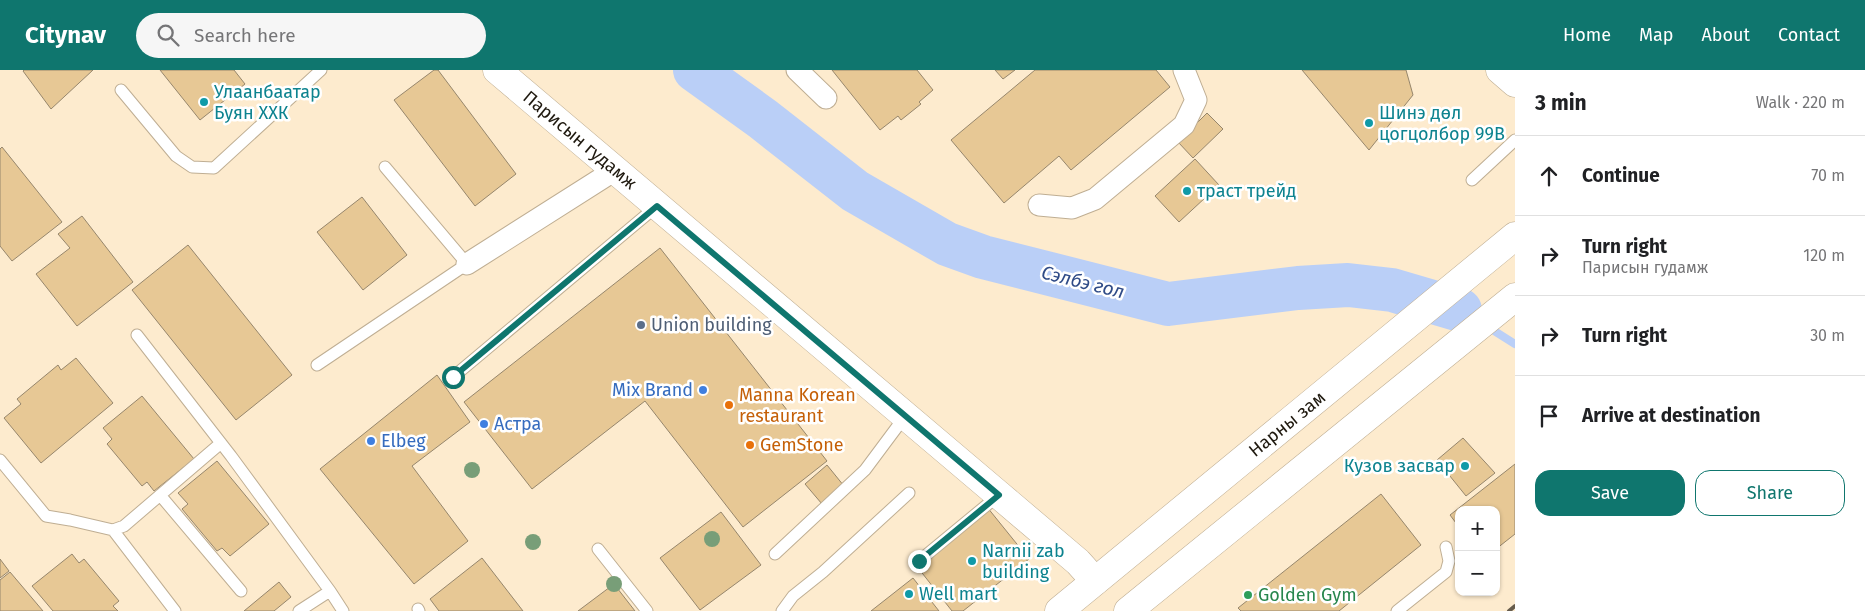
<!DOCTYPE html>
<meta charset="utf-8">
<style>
body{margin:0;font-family:"Fira Sans",sans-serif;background:#f6f6f6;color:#202124}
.controls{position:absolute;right:15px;bottom:15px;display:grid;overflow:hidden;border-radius:10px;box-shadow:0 1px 4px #0004}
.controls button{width:45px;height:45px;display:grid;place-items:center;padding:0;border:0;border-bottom:1px solid #e0e0e0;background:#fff;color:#202124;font:25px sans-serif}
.stop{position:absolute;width:15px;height:15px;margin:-11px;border:4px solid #0f766e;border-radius:50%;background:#fff}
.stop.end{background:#0f766e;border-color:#fff;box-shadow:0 1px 5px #0008}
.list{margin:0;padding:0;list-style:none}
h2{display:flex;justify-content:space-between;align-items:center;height:65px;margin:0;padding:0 20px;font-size:21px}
h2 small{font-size:16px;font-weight:400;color:#757577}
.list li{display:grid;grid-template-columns:32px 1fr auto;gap:15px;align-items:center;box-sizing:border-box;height:80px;padding:0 20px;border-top:1px solid #e0e0e0}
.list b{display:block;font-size:19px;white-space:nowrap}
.list p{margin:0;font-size:16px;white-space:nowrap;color:#757577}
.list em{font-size:16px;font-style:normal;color:#757577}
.actions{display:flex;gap:10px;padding:15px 20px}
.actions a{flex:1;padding:11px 0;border:1px solid #0f766e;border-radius:15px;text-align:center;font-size:18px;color:#0f766e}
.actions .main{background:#0f766e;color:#fff}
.icon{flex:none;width:28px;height:28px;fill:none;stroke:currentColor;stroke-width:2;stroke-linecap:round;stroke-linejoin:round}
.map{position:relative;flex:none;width:1515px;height:541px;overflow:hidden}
header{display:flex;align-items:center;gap:30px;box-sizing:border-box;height:70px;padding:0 25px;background:#0f766e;color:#fff}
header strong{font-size:24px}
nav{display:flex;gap:28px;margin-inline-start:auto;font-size:18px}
.search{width:350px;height:45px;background:#f6f6f6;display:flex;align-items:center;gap:12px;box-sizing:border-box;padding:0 18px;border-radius:28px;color:#757577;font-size:19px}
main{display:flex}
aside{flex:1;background:#fff}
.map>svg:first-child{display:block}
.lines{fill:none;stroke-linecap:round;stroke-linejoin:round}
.stream{stroke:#bacff7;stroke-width:8}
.river{stroke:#bacff7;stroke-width:44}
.building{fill:#e7c895;stroke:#96866c}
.lane-casing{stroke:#bfae93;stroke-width:13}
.street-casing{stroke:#bfae93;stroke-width:23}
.secondary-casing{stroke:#bfae93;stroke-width:29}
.primary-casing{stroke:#bfae93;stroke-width:29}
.lane{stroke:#fff;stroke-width:11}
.street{stroke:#fff;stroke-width:21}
.secondary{stroke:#fff;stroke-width:28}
.primary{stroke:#fff;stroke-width:28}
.rail{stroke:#665c4c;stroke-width:4}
.tree{fill:#789e78}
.route{stroke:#0f766e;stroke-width:6}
.culture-dot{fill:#0f9aa8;stroke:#fff;stroke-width:2}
.service-dot{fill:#5c6f8a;stroke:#fff;stroke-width:2}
.shop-dot{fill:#3f7fe0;stroke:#fff;stroke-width:2}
.food-dot{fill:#e8710a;stroke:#fff;stroke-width:2}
.leisure-dot{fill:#2e9e5b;stroke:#fff;stroke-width:2}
.labels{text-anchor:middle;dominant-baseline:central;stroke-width:5;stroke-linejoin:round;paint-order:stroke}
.culture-label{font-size:18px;fill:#0d838f;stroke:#fff;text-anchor:start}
.street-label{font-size:18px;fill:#1f190f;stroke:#fff}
.service-label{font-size:18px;fill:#4e5e75;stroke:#fff;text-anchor:start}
.shop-label{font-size:18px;fill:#366cbe;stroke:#fff;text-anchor:start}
.food-label{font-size:18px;fill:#c56008;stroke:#fff;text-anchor:start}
.leisure-label{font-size:18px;fill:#27864d;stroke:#fff;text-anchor:start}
.water-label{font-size:19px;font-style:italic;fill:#2f4b87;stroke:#fff}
</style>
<header>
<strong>Citynav</strong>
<div class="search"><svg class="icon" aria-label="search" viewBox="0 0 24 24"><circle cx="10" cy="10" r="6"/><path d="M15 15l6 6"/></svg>Search here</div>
<nav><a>Home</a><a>Map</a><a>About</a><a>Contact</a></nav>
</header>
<main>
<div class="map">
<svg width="1515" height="541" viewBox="0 0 1515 541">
<rect width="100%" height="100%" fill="#fdebce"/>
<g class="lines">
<path class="stream" d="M1460,240L1478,251
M1488,257L1515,274"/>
<path class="river" d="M695,0L763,49L855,121L947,174L983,187L1168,234L1298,218L1348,215L1392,220L1460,240"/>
</g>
<path class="building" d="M24,0H93L51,39L23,1Z
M160,0H234L245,14L200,50Z
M434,0H438L516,104L475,136L394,30Z
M832,0H917L933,20L919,32L921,34L901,50L898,46L880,60Z
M995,0H1015L1003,9Z
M1035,0H1156L1170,17L1071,100L1059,86L1004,133L951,70Z
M1302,0H1406L1413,25L1369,80Z
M1207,43L1223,59L1193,88L1178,72Z
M2,77L62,152L12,191L0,176V79Z
M1195,89L1219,115L1179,152L1155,126Z
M362,127L407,185L363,220L317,162Z
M82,146L133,212L77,256L36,204L70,178L58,164Z
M188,175L292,305L236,350L132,220Z
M660,178L827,391L743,457L645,331L532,419L464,332Z
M76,288L113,333L41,393L4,348L21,334L17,329L58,295L61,300Z
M437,305L470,352L412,396L468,471L414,514L320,399Z
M142,326L194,389L154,421L147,412L142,416L107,374L112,369L103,358Z
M1463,368L1495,403L1466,426L1437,390Z
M217,391L269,454L230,486L222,478L217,481L182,439L188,434L178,423Z
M1515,394V464L1496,479V440H1459V457L1450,445Z
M827,395L844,416L822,434L805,414Z
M1381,424L1421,475L1339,541H1241L1238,538Z
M987,437L1029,489L963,541H952L915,494Z
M721,442L761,495L700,540L660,488Z
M72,484L79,493L84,489L119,531L113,536L118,541H53L32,516Z
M482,488L523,541H439L430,529Z
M0,489L9,501L0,508Z
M10,502L43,541H0V510Z
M913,508L939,541H871Z
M279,512L291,527L274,541H244Z
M614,514L635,541H578Z"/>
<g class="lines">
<defs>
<path id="lane" d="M121,20L176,86L192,97L214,98L321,0
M1472,110L1515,70
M137,265L231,386L330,521L343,541
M317,295L467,194L385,97
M453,307L657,136
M0,390L46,446L70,450L113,460L124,456L221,373
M160,425L241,521
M113,460L175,541
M598,479L647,541
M775,484L865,400L906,345
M919,491L999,425
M418,539L419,541
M299,541L330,521
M782,541L793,526L823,502L909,423
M1397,541L1446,502L1449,491L1446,477"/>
<path id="street" d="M797,0L826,28
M1039,135L1072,138L1095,129L1184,55L1196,30L1184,0
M467,194L615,100"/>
<path id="secondary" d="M497,0L999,425L1078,492L1095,511
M1500,0L1515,13"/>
<path id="primary" d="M1059,541L1515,166
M1128,541L1515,227"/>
</defs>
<use href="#lane" class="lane-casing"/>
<use href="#street" class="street-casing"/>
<use href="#secondary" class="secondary-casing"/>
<use href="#primary" class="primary-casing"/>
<use href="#lane" class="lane"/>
<use href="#street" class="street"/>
<use href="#secondary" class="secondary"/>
<use href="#primary" class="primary"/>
<path class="rail" d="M1509,541L1515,536"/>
</g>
<g class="tree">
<circle cx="472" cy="400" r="8"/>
<circle cx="712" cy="469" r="8"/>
<circle cx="533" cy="472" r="8"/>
<circle cx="614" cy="514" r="8"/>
</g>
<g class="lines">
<path class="route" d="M453,307L657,136L999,425L919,491"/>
</g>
<g class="culture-dot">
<circle cx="204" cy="32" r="5"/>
<circle cx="1369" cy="53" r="5"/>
<circle cx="1187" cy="121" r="5"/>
<circle cx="1465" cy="396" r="5"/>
<circle cx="972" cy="491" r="5"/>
<circle cx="909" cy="524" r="5"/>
</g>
<circle class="service-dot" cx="641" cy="255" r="5"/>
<g class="shop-dot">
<circle cx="703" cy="320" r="5"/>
<circle cx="484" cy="354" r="5"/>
<circle cx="371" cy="371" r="5"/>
</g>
<g class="food-dot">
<circle cx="729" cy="335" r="5"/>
<circle cx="750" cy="375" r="5"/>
</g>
<circle class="leisure-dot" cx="1248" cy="525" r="5"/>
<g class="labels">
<g class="culture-label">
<text x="214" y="22">Улаанбаатар<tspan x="214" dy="21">Буян ХХК</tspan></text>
<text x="1379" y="43">Шинэ дөл<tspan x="1379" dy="21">цогцолбор 99В</tspan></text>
<text x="1197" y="121">траст трейд</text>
<text x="1455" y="396" text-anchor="end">Кузов засвар</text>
<text x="982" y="481">Narnii zab<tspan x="982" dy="21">building</tspan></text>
<text x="919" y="524">Well mart</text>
</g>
<g class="street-label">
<text transform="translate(580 70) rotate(40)">Парисын гудамж</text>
<text transform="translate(1287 354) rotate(-39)">Нарны зам</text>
</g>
<g class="service-label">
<text x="651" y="255">Union building</text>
</g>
<g class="shop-label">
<text x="693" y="320" text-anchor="end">Mix Brand</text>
<text x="494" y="354">Астра</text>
<text x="381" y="371">Elbeg</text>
</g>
<g class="food-label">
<text x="739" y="325">Manna Korean<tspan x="739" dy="21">restaurant</tspan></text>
<text x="760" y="375">GemStone</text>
</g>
<g class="leisure-label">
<text x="1258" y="525">Golden Gym</text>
</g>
<g class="water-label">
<text transform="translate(1083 212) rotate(14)">Сэлбэ гол</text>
</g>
</g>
</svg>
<div class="controls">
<button>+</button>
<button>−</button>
</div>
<div class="stop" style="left:453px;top:307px"></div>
<div class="stop end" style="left:919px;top:491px"></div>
</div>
<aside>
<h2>3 min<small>Walk · 220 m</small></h2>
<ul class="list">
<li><svg class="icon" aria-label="ahead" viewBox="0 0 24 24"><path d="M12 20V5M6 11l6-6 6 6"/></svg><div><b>Continue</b></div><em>70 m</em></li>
<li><svg class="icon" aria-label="right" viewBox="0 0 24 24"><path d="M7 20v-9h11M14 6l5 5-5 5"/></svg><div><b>Turn right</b><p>Парисын гудамж</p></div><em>120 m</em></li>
<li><svg class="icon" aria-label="right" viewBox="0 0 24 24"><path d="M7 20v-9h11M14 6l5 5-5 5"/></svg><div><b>Turn right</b></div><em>30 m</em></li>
<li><svg class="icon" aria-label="arrive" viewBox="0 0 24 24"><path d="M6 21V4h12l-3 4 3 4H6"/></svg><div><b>Arrive at destination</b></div></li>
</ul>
<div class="actions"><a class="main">Save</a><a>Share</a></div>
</aside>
</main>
